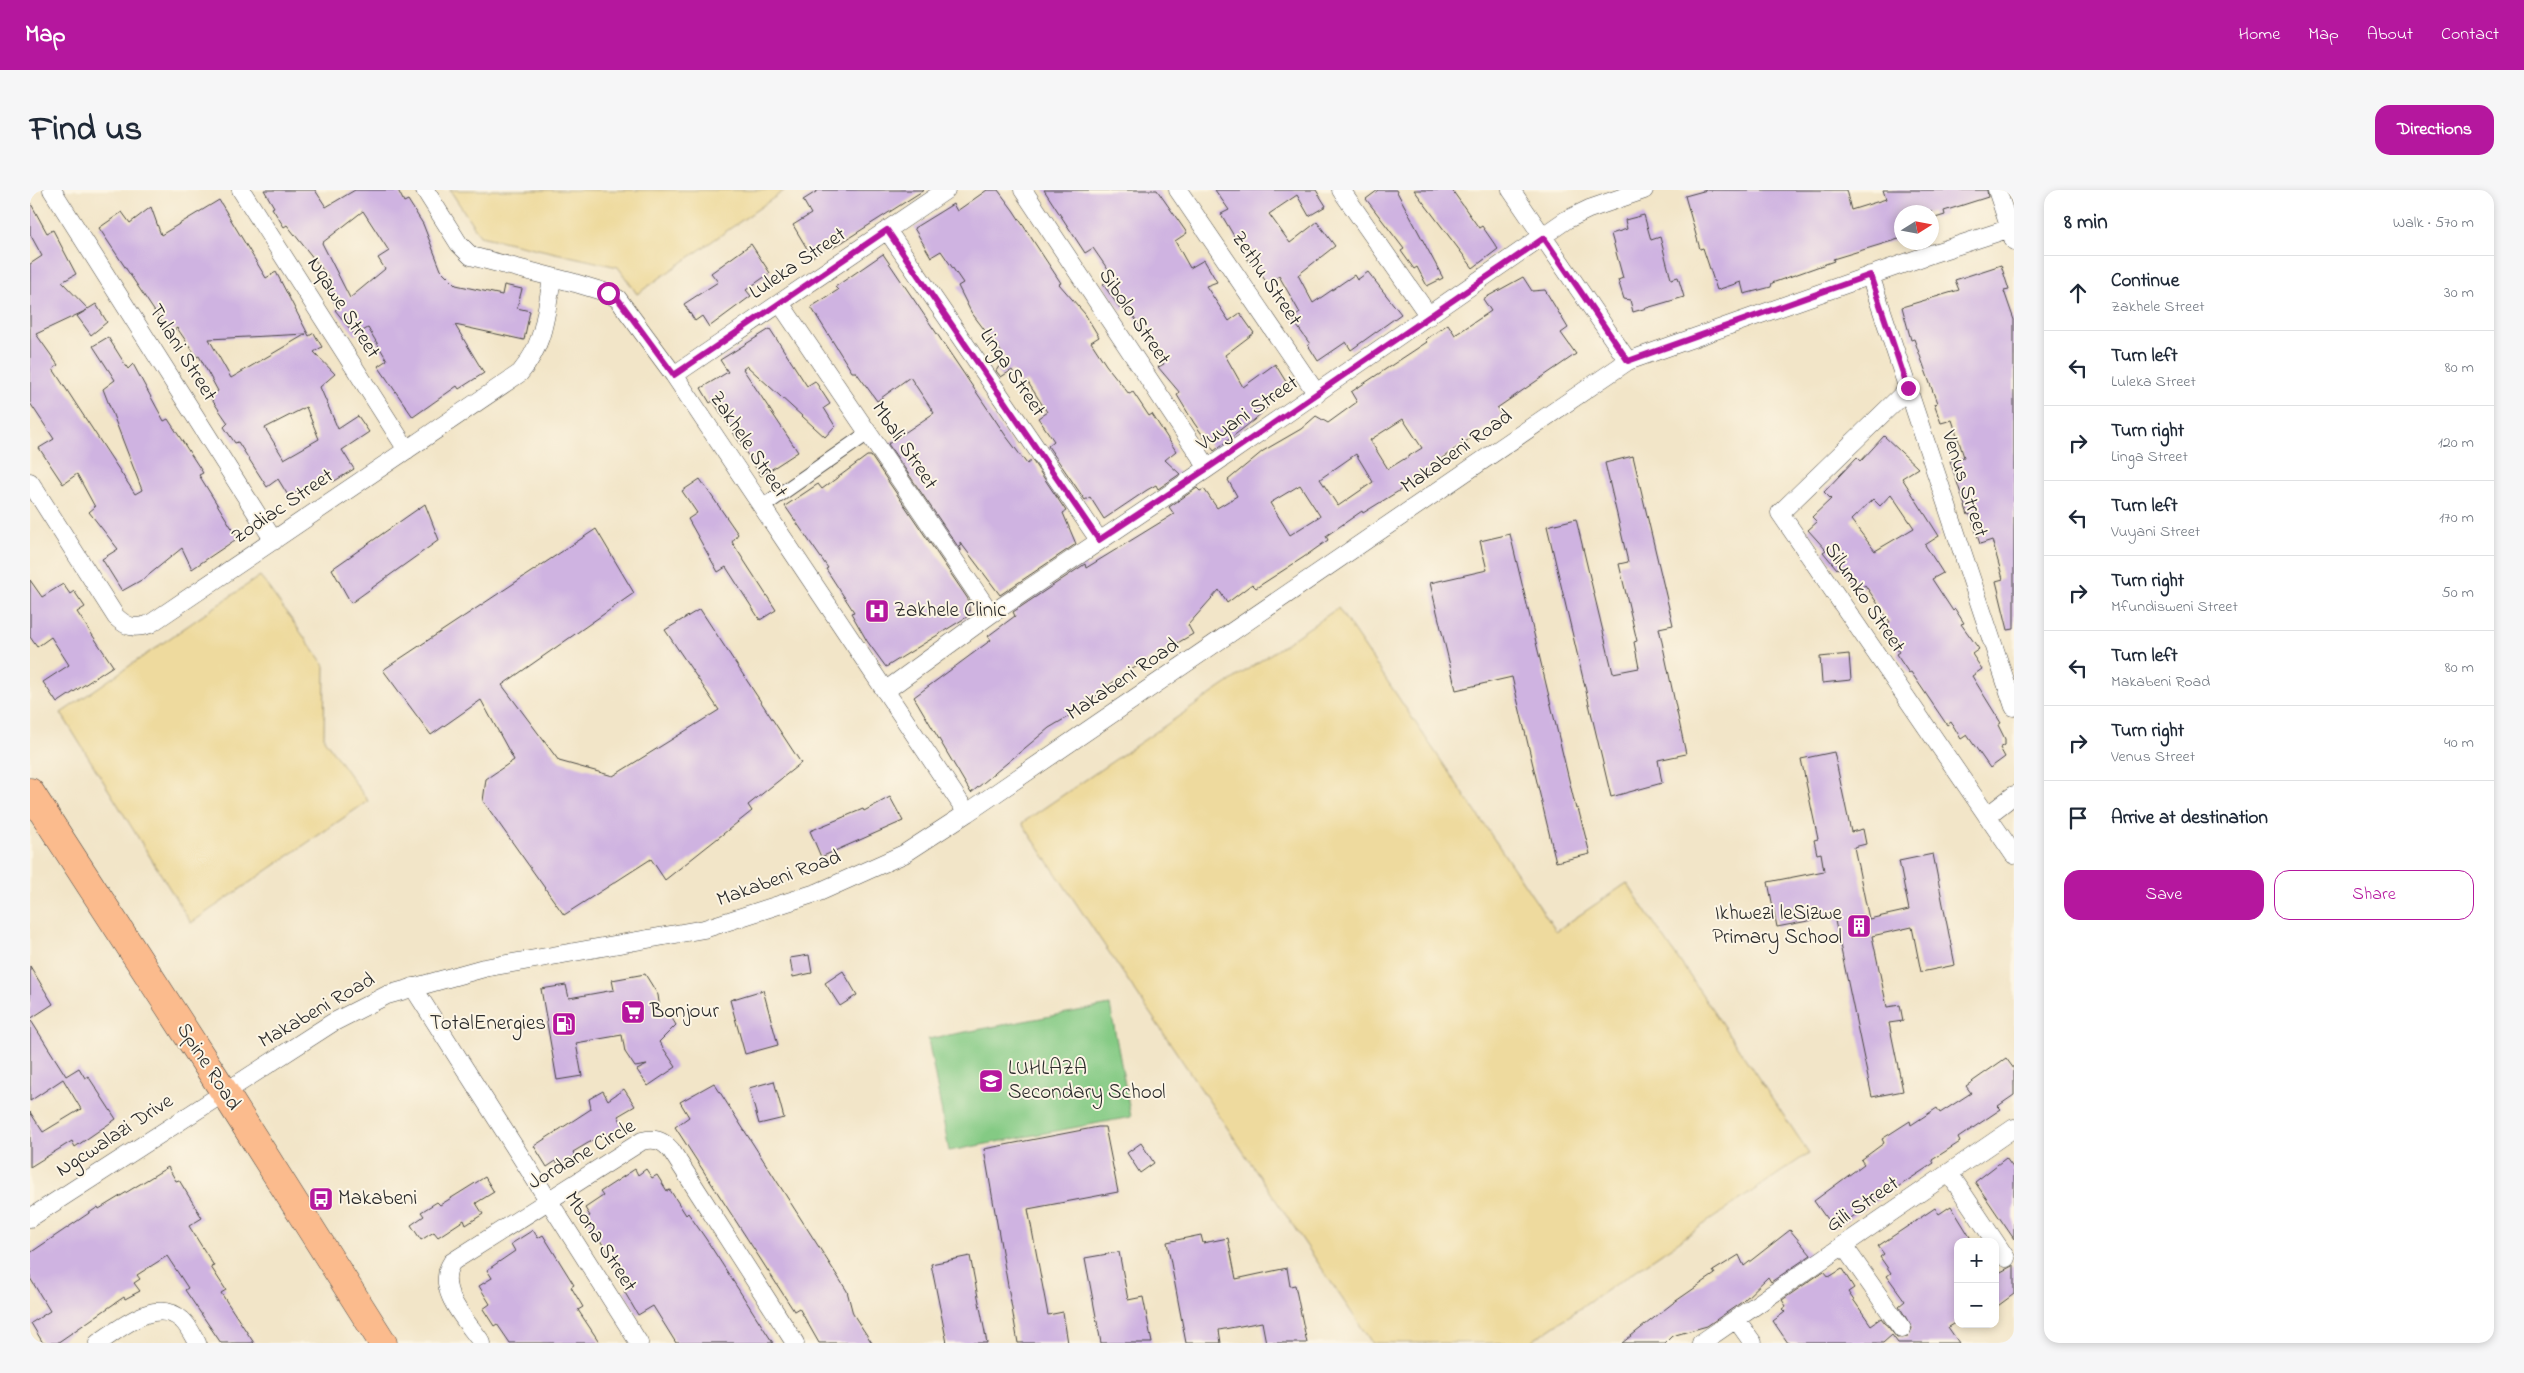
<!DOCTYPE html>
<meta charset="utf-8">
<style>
body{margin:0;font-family:"Indie Flower",sans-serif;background:#f6f6f7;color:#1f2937}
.controls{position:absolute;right:15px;bottom:15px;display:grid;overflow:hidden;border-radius:10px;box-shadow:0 2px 8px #0003}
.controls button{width:45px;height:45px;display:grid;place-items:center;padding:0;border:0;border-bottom:1px solid #e0e1e3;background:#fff;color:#1f2937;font:25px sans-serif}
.compass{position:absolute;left:1864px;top:15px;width:45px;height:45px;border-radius:50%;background:#fff;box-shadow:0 2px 8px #0003;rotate:79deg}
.stop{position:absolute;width:15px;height:15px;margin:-11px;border:4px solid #b5179e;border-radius:50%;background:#fff}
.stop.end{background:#b5179e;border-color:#fff;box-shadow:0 1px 5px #0008}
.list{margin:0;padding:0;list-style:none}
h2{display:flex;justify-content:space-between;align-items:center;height:65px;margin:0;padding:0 20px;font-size:21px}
h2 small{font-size:16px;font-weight:400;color:#747a83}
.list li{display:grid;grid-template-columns:32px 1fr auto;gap:15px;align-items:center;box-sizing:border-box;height:75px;padding:0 20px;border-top:1px solid #e0e1e3}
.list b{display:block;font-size:19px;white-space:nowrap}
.list p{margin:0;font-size:16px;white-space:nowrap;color:#747a83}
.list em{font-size:16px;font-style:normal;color:#747a83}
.actions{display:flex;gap:10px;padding:15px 20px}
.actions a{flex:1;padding:11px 0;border:1px solid #b5179e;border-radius:15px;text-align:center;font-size:18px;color:#b5179e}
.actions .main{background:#b5179e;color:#fff}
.icon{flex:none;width:28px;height:28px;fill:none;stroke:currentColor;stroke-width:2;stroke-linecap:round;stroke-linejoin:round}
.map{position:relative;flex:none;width:1984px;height:1153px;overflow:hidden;border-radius:15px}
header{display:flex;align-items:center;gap:30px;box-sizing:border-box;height:70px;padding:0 25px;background:#b5179e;color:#fff}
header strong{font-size:24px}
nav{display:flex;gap:28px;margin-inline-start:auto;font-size:18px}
.intro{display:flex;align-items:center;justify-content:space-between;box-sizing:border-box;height:120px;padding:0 30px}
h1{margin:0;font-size:35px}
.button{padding:12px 22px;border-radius:15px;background:#b5179e;color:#fff;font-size:18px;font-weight:700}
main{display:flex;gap:30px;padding:0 30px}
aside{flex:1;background:#fff;border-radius:15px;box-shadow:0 2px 8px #0003}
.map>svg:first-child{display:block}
.green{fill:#84ca84;stroke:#587a58}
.sand{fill:#eeda9e;stroke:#8c8264}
.building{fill:#cfb3e1;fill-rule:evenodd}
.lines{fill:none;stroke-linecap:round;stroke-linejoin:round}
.pedestrian-casing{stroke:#494743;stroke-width:16}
.minor-casing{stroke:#494743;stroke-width:19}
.primary-casing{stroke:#494743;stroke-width:29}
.pedestrian{stroke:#fff;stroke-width:14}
.minor{stroke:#fff;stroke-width:18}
.primary{stroke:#fbbb8d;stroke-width:28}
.route{stroke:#b5179e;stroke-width:6}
.labels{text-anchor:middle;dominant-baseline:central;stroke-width:4;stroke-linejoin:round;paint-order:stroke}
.street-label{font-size:21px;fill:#2b2b2b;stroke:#fcf5e5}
.poi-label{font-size:21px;fill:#2b2b2b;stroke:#fcf5e5;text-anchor:start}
</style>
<header>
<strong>Map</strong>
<nav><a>Home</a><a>Map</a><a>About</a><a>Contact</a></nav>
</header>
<div class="intro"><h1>Find us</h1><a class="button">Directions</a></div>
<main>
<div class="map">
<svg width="1984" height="1153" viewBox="0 0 1984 1153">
<rect width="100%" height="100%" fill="#fcf5e5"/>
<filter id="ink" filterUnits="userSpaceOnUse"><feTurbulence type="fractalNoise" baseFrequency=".02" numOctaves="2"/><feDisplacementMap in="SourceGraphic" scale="10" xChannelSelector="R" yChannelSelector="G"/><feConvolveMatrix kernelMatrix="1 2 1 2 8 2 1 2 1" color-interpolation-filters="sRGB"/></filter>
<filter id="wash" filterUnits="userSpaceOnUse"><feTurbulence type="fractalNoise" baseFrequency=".0096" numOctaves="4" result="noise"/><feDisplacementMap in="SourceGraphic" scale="20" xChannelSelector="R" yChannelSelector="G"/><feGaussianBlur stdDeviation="1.12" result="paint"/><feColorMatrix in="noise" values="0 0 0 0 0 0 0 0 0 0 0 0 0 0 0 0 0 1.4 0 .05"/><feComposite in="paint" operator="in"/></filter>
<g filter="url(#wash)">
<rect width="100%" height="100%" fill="#f2e5c8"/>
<path class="green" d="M1080,815L1101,927L919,961L898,849Z"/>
<path class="sand" d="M420,0H755L607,104L588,77L450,46Z
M230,386L295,476L294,549L338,611L161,733L31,523Z
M1308,418L1526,741L1597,693L1779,963L1499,1153H1342L992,633Z"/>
<g id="blocks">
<path class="building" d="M234,0H285L296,17L325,0H368L374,12L378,10L393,34L411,80L426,95L472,105L474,95L492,99L487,118L500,121L494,150L425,135L454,183L429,199L427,196L383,227L348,176L357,170L338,138L325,145L305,120L308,118L293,95L300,89L257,35L254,37L242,18L244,17ZM333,21L359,61L348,68L355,79L320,108L292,53Z
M789,0H894L803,58L801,55L782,67L763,35L781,24L773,10Z
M957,0H968L983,20L1031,93L1029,94L1055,124L1069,147L1061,152L1076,175L1099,204L1103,202L1119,226L1122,224L1146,261L1135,270L1150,284L1128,299L1126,295L1117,300L1074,329L1060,307L1055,310L1018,256L1024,251L1008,228L1017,222L997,191L991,194L982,180L971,187L966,181L975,167L941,122L928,96L933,93L911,61L901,67L884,38L923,14L927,21Z
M1014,0H1127L1157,43L1145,51L1160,78L1174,70L1187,92L1176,96L1199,131L1210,123L1224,143L1195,165L1213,197L1245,174L1258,195L1236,215L1237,218L1224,230L1184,261L1164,233L1147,205L1150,203L1128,177L1134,174L1097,116L1091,120L1073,94L1083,87L1063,58L1055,63Z
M1185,0H1286L1296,16L1279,26L1267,5L1239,24L1260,53L1287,32L1305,56L1268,85L1283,113L1324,85L1327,90L1338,82L1371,124L1321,160L1316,152L1288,171L1278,155L1280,154L1262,129L1270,123L1249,86L1238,94L1223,74L1221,75L1191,24L1199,20Z
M1348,0H1366L1413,88L1397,96L1387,77L1384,79L1371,61L1374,59L1336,9Z
M1384,0H1422L1449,38L1452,36L1468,59L1443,78Z
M1677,0H1816L1821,20L1856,9L1853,0H1957L1958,7L1914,21L1915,25L1902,29V22H1872V48L1803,69L1804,71L1742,93L1741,97L1714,104L1711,92L1687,100L1673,58L1670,59L1655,6Z
M189,10L236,88L246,82L279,146L284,143L292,157L284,162L305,184L290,197L308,239L328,226L339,242L312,260L324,279L303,292L298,284L259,307L248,289L237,297L208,252L205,253L194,237L198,233L180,207L188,201L169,166L167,167L147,138L139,143L69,38L92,22L100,33L121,17L131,45ZM276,144L201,188L179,149ZM276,217L289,249L254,269L235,238Z
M0,12L17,43L23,40L46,84L32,92L58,119L66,114L77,132L61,145L47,126L57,120L6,144L28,175L23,179L105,304L112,300L73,199L85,190L63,156L78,147L98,179L103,174L134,231L138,229L173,283L169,285L208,348L162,379L152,358L115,388L92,401L72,369L88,359L59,322L65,317L47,284L33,294L9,258L24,249L0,213V74L12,66L0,44Z
M1614,25L1621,50L1630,47L1641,89L1648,87L1654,107L1603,122L1600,110L1594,109L1588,90L1593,88L1581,44L1597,39L1595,30Z
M721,54L740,83L716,100L721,106L679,137L672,126L665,131L654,114L688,92L681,83Z
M853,64L976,246L997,274L1002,270L1036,321L1033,323L1046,354L970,405L930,352L931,361L858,254L904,223L880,187L847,211L826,182H822L781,117L808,100L805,97Z
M1971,75L1979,100L1974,101L1984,130V439L1978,440L1966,391L1973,389L1962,350L1950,354L1940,324L1938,325L1920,271L1934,267L1922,230L1911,233L1904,214L1907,213L1884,149L1881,150L1872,117L1929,100L1925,90Z
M1493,87L1502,101L1515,100L1538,138L1531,143L1546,164L1467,218L1472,226L1401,276L1403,280L1333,323L1332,321L1296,346L1298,350L1274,367L1226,398L1222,394L1197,413L1189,400L1158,435L1163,444L1092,485L1046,522L1019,538L941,603L884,507L961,450L958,446L985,426L983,422L1055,374L1056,378L1144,324L1139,317L1167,298L1170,301L1174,299L1187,318L1207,306L1198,290L1233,261L1271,239L1286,226L1298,233L1327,212L1321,202L1397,152L1395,150L1418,134L1425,145L1461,121L1453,109ZM1373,229L1392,258L1358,279L1340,250ZM1326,264L1343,292L1308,316L1290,289ZM1270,295L1290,326L1260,345L1240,313Z
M740,139L777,196L785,191L800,214L794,218L805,236L795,247L717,176L713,179L768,262L731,286L683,211L680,213L671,198L698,182L690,170Z
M1854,246L1888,278L1872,288L1909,346L1895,355L1913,383L1902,389L1923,421L1925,419L1934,433L1931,434L1949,459L1942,464L1952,479L1942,486L1971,533L1968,535L1975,549V555L1970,558L1975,567L1960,578L1937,545L1931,549L1921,532L1917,535L1881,482L1879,483L1866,464L1869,462L1852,437L1860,432L1835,395L1827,401L1810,377L1807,379L1793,362L1796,360L1778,340L1787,332L1782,327L1801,309L1794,302L1827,267L1831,271ZM1861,304L1884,338L1845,361L1821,330L1843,309L1850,316Z
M837,266H841L938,409L940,425L856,477L837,451L821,423L824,422L796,379L798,378L755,316L788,294L792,299Z
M1603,266L1643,435L1629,438L1656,564L1628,570L1632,593L1581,607L1517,336L1546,329L1583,483L1609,478L1604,452L1607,451L1589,374L1598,372L1575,273Z
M670,289L708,344L702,352L746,420L730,430L696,377L688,382L658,329L667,323L652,301Z
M395,314L409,350L321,413L302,379Z
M566,339L604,403L472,495L529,571L583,586L689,520L635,440L670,419L771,573L718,615L722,621L635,690L621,669L534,725L453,611L456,589L484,570L451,510L401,545L353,480Z
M1480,344L1546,619L1548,618L1560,664L1526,672L1482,487L1426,500L1400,393L1457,380L1450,351Z
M0,390L12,407L33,394L40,404L44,401L55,417L47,422L83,476L27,513L13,492L39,475L21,447L7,457L0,447Z
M1819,464L1821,490L1792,493L1790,467Z
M1804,562L1821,642L1833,639L1836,654L1824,657L1839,729L1879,720L1869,671L1903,664L1925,775L1891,782L1882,737L1842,746L1857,817L1870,815L1873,831L1859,833L1873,901L1842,907L1804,726L1747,737L1738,692L1794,681L1791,663L1787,664L1784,650L1788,649L1771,569Z
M860,607L873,631L791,667L780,641L833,619L834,621Z
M779,765L782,783L763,787L760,768Z
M0,776L23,814L0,829Z
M813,781L827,805L810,816L795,793Z
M615,784L628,805L631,826L640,825L646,835L629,852L646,877L618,896L607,880L617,875L605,877L595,862L592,845L546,853L552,886L527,890L511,799L536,795L539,808L584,800L582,790Z
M733,800L748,855L715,864L700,810Z
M0,829L36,886L49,878L55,888L58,886L86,929L45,957L42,951L0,977V922L13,942L51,919L33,889L0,911Z
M1976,868L1984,879V905L1968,916L1971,919L1928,948L1930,952L1902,970L1904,973L1804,1039L1784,1011L1834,974L1831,970L1854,953L1852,949L1880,931L1881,935L1907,918L1910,923L1941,903L1936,896Z
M744,891L754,928L729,934L719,898Z
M684,893L817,1101L823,1124L842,1153H789L769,1118L764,1121L645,937L659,927L650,912Z
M594,899L605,916L588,926L594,937L577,947L575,943L543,962L545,966L529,976L526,971L517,977L504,956L561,919L559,909L573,901L578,910Z
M1068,937H1075L1088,1002L998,1019L1018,1125L1033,1122L1038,1153H988L954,959Z
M1111,953L1124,973L1110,983L1097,963Z
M1976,968L1984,979V1049L1945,992Z
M138,977L146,991L149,990L172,1028L159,1036L184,1076L181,1077L196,1100L191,1103L224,1153H191L155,1100L158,1098L137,1066L107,1085L110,1089L104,1093L110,1101L95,1109L94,1107L27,1153H13L1,1133L20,1121L0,1088V1063L68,1017L69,1019Z
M605,979L608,985L616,979L622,988L627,985L637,1001L640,1000L656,1025L658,1023L676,1049L743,1153H646L623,1116L608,1125L594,1101L600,1098L556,1028L560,1026L555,1018L573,1006L570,1002Z
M455,987L464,1002L446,1013L453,1024L436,1035L434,1030L408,1047L404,1042L391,1050L381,1035L394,1026L391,1022L407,1012L410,1015Z
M1921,1016L1943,1052H1928V1131L1918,1137L1929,1153H1868L1862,1145L1853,1153H1758L1743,1131L1755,1122L1752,1119L1756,1116L1752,1110L1794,1081L1799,1087L1812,1079L1824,1098L1818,1102L1841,1135L1851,1128L1867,1148L1878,1147L1882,1138L1869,1116L1875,1111L1857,1086L1861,1083L1850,1067L1854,1064L1848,1056L1905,1018L1909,1024Z
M503,1040L508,1048L513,1045L544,1095L541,1097L553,1117L548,1120L570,1153H480L467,1134L464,1136L453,1119L460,1114L449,1096L462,1088L457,1080L485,1061L481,1054Z
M1760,1040L1781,1065L1741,1092L1738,1087L1712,1112L1677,1136L1642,1146L1635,1153H1592L1643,1113L1685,1084L1683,1081L1709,1065L1714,1076Z
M1171,1045L1173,1053L1198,1048L1206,1089L1257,1078L1260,1096L1265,1095L1277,1153H1236L1232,1132L1189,1140L1191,1153H1156L1137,1052Z
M1089,1062L1098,1110L1113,1107L1122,1153H1071L1055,1068Z
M940,1066L957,1153H917L901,1074Z
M1984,1075V1104L1965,1118V1085Z"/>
</g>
</g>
<g filter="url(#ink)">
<use href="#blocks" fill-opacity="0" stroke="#494743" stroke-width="1"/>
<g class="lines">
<defs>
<path id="pedestrian" d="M732,317L838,243"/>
<path id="minor" d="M22,0L244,351
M211,0L377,260
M395,0L429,54L441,66L545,93L578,103L588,109L644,185L937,623
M993,0L1178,278
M1148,0L1287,204
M1311,0L1399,126
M1481,0L1598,171
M1967,0L1984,51
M857,40L1069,350
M1840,85L1984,517
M750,113L961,424
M644,185L916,0
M1878,199L1750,323L1984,665
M0,292L86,427C98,438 105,439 120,434L490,183C515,153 515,126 522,89
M855,501L961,424L1178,278L1536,30L1559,19L1614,0
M1957,626L1984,605
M383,797L609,1153
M1919,983L1976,1068
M0,1028L302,833L357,805L454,778L674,739L789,702L874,664L937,623L1598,171L1901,64L1984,37
M1813,1055L1872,1139
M1706,1129L1723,1153
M68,1153C90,1139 126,1106 152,1130C158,1135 163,1146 167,1153
M452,1153C437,1131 404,1099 422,1072L612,951C625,948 632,950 641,960L765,1153
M1671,1153L1984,938"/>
<path id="primary" d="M0,602L195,903L353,1153"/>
</defs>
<use href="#pedestrian" class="pedestrian-casing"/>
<use href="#minor" class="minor-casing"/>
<use href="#primary" class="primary-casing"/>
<use href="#pedestrian" class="pedestrian"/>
<use href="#minor" class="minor"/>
<use href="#primary" class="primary"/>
</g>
</g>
<g class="lines" filter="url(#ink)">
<path class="route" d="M578,103L588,109L644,185L857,40L1069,350L1178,278L1514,48L1598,171L1840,85L1878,198"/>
</g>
<defs>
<symbol id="hospital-square" viewBox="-11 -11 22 22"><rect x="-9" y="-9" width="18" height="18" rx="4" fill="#b5179e" stroke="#fcf5e5"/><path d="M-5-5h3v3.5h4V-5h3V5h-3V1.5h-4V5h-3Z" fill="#fff"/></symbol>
<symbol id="building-square" viewBox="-11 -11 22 22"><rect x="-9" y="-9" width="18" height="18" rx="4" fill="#b5179e" stroke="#fcf5e5"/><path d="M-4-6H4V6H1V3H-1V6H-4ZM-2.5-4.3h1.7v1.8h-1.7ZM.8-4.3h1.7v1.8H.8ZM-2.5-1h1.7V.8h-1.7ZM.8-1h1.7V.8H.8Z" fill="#fff"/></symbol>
<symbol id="supermarket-square" viewBox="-11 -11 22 22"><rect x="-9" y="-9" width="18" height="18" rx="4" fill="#b5179e" stroke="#fcf5e5"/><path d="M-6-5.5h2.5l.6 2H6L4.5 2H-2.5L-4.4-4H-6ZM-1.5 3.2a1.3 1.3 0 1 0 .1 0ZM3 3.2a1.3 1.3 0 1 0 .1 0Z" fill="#fff"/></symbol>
<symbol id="fuel-square" viewBox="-11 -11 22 22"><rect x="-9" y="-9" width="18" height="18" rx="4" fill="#b5179e" stroke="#fcf5e5"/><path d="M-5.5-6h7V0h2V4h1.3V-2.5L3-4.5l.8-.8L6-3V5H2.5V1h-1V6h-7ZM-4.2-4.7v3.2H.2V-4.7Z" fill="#fff"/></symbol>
<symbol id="school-square" viewBox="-11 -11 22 22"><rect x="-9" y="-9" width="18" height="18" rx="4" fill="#b5179e" stroke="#fcf5e5"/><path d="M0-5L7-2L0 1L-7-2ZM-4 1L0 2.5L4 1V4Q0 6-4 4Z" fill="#fff"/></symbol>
<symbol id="bus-square" viewBox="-11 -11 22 22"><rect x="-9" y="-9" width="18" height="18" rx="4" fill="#b5179e" stroke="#fcf5e5"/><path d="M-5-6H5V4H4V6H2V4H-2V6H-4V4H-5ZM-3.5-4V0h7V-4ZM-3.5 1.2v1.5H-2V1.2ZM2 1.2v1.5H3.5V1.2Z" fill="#fff"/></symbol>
</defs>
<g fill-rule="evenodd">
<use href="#hospital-square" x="833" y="407" width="28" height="28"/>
<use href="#building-square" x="1815" y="722" width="28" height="28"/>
<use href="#supermarket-square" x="589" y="808" width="28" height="28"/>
<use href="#fuel-square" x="520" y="820" width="28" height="28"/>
<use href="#school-square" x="947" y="877" width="28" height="28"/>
<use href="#bus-square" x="277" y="995" width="28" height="28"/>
</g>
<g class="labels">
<g class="street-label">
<text transform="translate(768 74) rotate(-34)">Luleka Street</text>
<text transform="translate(1236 89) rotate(56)">Zethu Street</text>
<text transform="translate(313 118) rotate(57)">Nqawe Street</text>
<text transform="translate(1104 127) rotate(56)">Sibolo Street</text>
<text transform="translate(152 163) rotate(58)">Tulani Street</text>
<text transform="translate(982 183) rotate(56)">Linga Street</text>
<text transform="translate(1218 224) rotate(-34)">Vuyani Street</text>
<text transform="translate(718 255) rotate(56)">Zakhele Street</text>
<text transform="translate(874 256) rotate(56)">Mbali Street</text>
<text transform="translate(1427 262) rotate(-35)">Makabeni Road</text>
<text transform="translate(1934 294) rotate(72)">Venus Street</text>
<text transform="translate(253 317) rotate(-34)">Zodiac Street</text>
<text transform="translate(1834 408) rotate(56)">Silumko Street</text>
<text transform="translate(1093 490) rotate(-34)">Makabeni Road</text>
<text transform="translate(749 689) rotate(-20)">Makabeni Road</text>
<text transform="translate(287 821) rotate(-30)">Makabeni Road</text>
<text transform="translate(178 877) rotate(57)">Spine Road</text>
<text transform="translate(85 946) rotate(-33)">Ngcwalazi Drive</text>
<text transform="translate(552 965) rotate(-30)">Jordane Circle</text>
<text transform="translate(1833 1015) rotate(-34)">Gili Street</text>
<text transform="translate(570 1052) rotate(57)">Mbona Street</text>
</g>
<g class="poi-label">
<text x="864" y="421">Zakhele Clinic</text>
<text x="1812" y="724" text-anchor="end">Ikhwezi leSizwe<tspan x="1812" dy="24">Primary School</tspan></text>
<text x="620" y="822">Bonjour</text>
<text x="516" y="834" text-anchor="end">TotalEnergies</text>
<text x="978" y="879">LUHLAZA<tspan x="978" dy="24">Secondary School</tspan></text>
<text x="308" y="1009">Makabeni</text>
</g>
</g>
</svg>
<div class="controls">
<button>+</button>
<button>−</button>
</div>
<svg class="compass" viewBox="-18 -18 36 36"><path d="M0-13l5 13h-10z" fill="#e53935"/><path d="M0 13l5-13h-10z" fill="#747a83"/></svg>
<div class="stop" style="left:578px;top:103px"></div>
<div class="stop end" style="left:1878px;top:198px"></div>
</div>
<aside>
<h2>8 min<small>Walk · 570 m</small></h2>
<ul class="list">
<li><svg class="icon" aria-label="ahead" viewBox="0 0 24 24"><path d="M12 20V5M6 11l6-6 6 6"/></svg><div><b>Continue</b><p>Zakhele Street</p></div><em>30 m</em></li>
<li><svg class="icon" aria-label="left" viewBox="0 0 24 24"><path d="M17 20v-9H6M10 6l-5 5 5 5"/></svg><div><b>Turn left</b><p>Luleka Street</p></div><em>80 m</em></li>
<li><svg class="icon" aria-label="right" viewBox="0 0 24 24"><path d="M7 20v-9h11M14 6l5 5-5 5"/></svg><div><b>Turn right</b><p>Linga Street</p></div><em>120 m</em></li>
<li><svg class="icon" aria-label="left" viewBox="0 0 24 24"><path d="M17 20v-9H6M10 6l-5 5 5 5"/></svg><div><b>Turn left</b><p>Vuyani Street</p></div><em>170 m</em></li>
<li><svg class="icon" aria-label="right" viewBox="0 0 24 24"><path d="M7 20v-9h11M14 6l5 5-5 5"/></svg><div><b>Turn right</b><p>Mfundisweni Street</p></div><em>50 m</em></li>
<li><svg class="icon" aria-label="left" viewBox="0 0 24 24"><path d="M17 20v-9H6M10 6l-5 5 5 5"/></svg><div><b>Turn left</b><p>Makabeni Road</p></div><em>80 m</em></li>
<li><svg class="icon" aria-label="right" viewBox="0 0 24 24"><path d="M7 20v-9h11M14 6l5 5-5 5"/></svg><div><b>Turn right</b><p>Venus Street</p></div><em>40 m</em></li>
<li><svg class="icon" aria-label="arrive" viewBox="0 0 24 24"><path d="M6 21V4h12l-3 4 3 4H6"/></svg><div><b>Arrive at destination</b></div></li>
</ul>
<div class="actions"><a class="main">Save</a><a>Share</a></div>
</aside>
</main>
